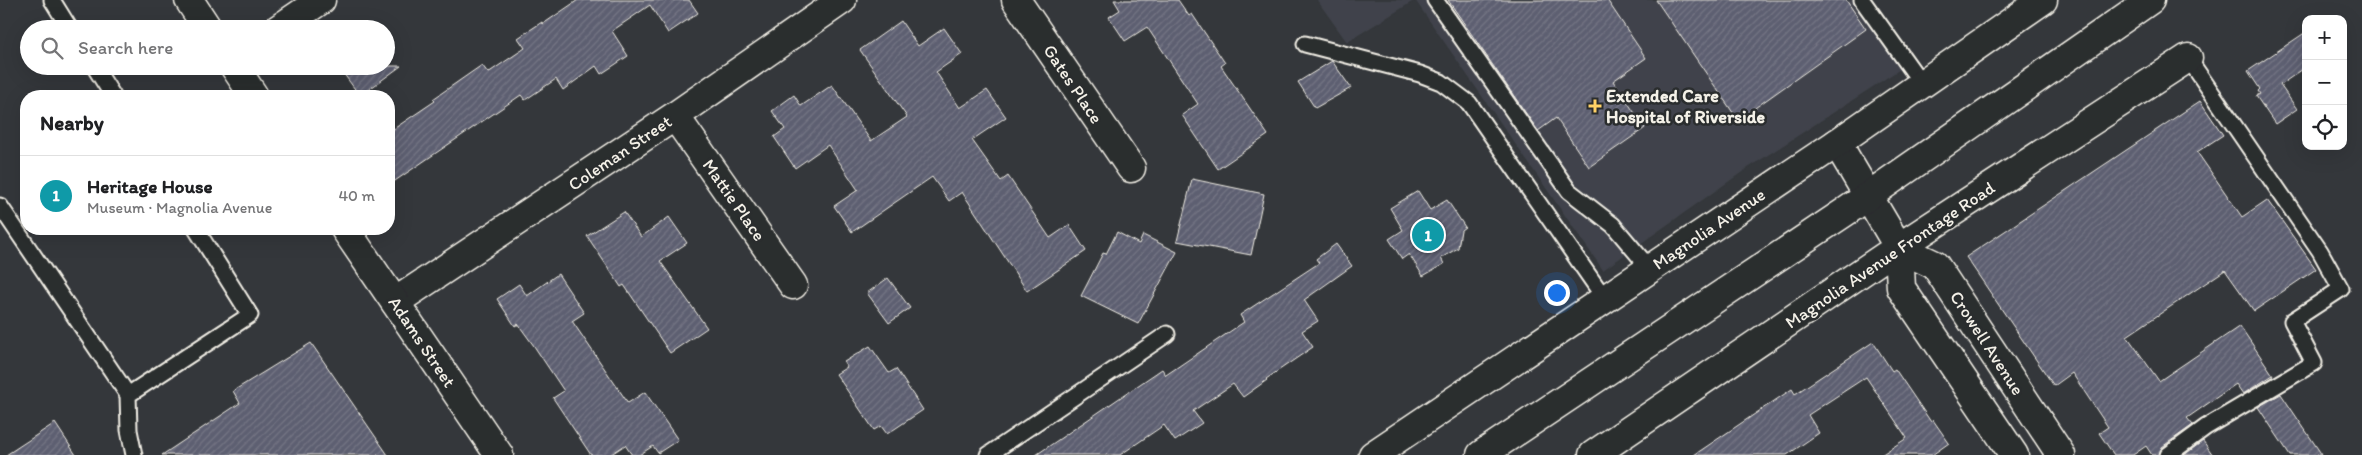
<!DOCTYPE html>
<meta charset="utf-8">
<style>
body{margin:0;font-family:Itim,sans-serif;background:#f6f6f6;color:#202124}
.controls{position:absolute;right:15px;top:15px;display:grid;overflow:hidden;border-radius:10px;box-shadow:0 5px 20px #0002}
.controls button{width:45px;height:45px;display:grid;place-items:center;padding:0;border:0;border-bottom:1px solid #e0e0e0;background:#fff;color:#202124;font:25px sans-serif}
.you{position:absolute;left:1556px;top:292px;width:18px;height:18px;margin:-12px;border:4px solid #fff;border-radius:50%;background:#1a73e8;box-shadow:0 0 0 8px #1a73e833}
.badge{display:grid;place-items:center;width:32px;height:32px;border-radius:50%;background:#847042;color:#fff;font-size:16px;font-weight:700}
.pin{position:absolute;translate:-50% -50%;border:2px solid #fff;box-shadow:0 1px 5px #0006}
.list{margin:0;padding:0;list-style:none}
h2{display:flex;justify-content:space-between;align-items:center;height:65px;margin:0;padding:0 20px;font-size:21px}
h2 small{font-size:16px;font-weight:400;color:#757577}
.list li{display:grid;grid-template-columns:32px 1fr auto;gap:15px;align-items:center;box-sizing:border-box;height:80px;padding:0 20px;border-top:1px solid #e0e0e0}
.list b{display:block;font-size:19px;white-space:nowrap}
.list p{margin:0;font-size:16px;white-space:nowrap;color:#757577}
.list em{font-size:16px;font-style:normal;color:#757577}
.icon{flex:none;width:28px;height:28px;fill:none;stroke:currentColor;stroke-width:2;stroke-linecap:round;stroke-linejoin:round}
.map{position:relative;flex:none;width:2362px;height:455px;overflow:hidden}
.search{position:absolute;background:#fff;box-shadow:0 5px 20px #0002;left:20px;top:20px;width:375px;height:55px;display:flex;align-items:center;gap:12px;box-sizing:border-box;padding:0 18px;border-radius:28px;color:#757577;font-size:19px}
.panel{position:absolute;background:#fff;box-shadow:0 5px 20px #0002;left:20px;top:90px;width:375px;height:145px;border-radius:20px}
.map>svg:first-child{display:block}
.built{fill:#40434b}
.building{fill:url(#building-hatch);stroke:#f4f1e8}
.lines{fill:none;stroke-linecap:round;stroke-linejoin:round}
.service-casing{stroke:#f4f1e8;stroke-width:19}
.minor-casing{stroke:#f4f1e8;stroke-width:31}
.secondary-casing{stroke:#f4f1e8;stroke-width:31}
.primary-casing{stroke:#f4f1e8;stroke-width:31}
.service{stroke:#2a2d2e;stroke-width:15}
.minor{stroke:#2a2d2e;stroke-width:28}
.secondary{stroke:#2a2d2e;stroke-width:28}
.primary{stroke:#2a2d2e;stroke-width:28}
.poi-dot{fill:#ffd166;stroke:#2a2d2e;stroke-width:2}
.labels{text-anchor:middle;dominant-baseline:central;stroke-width:5;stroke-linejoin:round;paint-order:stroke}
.street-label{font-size:18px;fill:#f4f1e8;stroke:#2a2d2e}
.poi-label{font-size:18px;font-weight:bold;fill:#f4f1e8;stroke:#2a2d2e;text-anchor:start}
</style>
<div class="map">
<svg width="2362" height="455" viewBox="0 0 2362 455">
<defs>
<pattern id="building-hatch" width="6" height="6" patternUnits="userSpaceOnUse" patternTransform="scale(1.25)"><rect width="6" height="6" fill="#5d5f71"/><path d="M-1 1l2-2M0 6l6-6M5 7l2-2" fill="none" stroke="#757685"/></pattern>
</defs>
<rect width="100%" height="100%" fill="#34373b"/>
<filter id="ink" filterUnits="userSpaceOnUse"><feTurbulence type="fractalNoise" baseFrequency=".02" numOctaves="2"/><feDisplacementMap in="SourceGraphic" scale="10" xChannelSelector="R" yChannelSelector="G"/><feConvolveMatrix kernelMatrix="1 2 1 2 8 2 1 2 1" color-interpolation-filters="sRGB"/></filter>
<g filter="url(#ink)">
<path class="built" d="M1317,0H1873L1914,60L1745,170L1603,270L1415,0L1347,42Z"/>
<path class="building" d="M578,0H689L698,13L668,33L650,5L612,31L628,56L601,74L596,66L563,90L556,79L525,100L521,95L389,185V132L435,101L433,99L482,65L488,73L525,48L518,38L542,22L543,24Z
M1114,0H1178L1189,16L1192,14L1225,63L1221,66L1268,135L1218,169L1182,115L1198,104L1147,27L1125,41L1109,17L1120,10Z
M1448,0H1607L1646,58L1613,81L1645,128L1589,167L1556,118L1538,131Z
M1656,0H1846L1866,29L1738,120Z
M901,21L918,46L944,28L962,54L936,72L960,108L987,90L1006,117L972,140L1001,181L1008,176L1050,238L1069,225L1086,251L1027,291L962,192L949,201L932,177L852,232L834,206L858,190L828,145L795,168L774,137L785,129L772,111L794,95L801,106L832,85L871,141L907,117L860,50Z
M2306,32V67L2280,85L2297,109L2275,124L2256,96L2260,94L2258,91L2260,89L2248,71Z
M1332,61L1351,88L1315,108L1298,82Z
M338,66H401L360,96Z
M2200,101L2223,135L2197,152L2242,217L2267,200L2316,269L2254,311L2225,270L2127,336L2159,381L2240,326L2273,375L2243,394L2236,384L2187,418L2193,425L2162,447L2159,455H2152L2146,446L2133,455H2114L2099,433L2108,427L2072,373L2054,386L1966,257Z
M1192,179L1264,194L1251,255L1177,241Z
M1418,191L1430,210L1447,200L1465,227L1461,230L1458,248L1441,258L1444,264L1423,276L1409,254L1402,259L1389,239L1403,230L1390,208Z
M624,212L641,237L669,217L687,243L660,261L707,328L670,353L624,285L621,287L587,236Z
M1117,232L1139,244L1143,235L1177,252L1138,324L1081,296L1103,253L1106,254Z
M1336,244L1352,266L1304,300L1318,321L1302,331L1313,347L1266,379L1267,380L1243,397L1233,384L1193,411L1202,423L1175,441L1164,425L1120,455H1036L1162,369L1166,375L1244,322L1240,315L1319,263L1316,259Z
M558,274L584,313L572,321L628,403L645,392L678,440L658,453L653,446L639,455H632L625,445L610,455H591L553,398L564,391L534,346L518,324L515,326L497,299L519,284L527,296Z
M888,278L910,308L889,323L867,293Z
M1873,342L1892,371L1895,369L1931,422L1933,420L1949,443L1932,455H1881L1907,438L1866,377L1808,415L1819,433L1787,455H1694L1792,389L1795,394Z
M311,343L388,455H162L240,403L233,391Z
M870,346L889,373L896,369L923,410L887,434L881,426L874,430L836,374L847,367L844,362Z
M2281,394L2322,455H2290L2258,407Z
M55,423L76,455H6Z
M2203,441L2213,455H2184Z"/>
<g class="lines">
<defs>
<path id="service" d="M52,0L70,29
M1435,0L1569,191L1613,225L1650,269
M1862,0L1922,84
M1305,44L1420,74L1441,82L1469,103L1605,299
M94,66L113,96
M0,206L128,395L250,315L196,229
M128,395L129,430L134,455
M988,455L1167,334
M2168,455L2206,427L2314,363L2292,321L2341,289L2320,251L2188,58"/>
<path id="minor" d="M1016,0L1131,168
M278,29L321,0
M675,116L793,285
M1837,143L1899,248L1901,288L2014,455
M1899,248L1935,265L2061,455
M395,302L675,116L842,0
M1593,455L1884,257L2188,58"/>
<path id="secondary" d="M189,0L208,29
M234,66L254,96
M345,229L499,455"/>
<path id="primary" d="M1373,455L1837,143L2043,0
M1481,455L1848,210L2150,0"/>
</defs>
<use href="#service" class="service-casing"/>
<use href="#minor" class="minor-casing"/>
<use href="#secondary" class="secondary-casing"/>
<use href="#primary" class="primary-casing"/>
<use href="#service" class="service"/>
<use href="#minor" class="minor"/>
<use href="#secondary" class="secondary"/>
<use href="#primary" class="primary"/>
</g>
</g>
<path class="poi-dot" d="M1592.5 98.5h5v5h5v5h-5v5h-5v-5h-5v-5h5z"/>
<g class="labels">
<g class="street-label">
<text transform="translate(1073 84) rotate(56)">Gates Place</text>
<text transform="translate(620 153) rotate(-34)">Coleman Street</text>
<text transform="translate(734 200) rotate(55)">Mattie Place</text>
<text transform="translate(1709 229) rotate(-34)">Magnolia Avenue</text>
<text transform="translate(1890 255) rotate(-34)">Magnolia Avenue Frontage Road</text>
<text transform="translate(422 342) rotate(56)">Adams Street</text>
<text transform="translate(1987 343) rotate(57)">Crowell Avenue</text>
</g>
<g class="poi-label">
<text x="1606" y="96">Extended Care<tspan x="1606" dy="21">Hospital of Riverside</tspan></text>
</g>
</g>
</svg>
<div class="controls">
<button>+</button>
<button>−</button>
<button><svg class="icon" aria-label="locate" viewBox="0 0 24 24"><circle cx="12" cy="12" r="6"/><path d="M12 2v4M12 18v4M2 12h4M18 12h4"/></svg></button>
</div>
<div class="you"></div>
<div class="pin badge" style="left:1428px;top:235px;background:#0f9aa8">1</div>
<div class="search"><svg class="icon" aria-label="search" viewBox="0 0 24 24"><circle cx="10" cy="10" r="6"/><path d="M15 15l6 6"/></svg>Search here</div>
<section class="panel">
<h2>Nearby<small></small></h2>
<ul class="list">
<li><span class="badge" style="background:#0f9aa8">1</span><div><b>Heritage House</b><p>Museum · Magnolia Avenue</p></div><em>40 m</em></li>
</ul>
</section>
</div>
